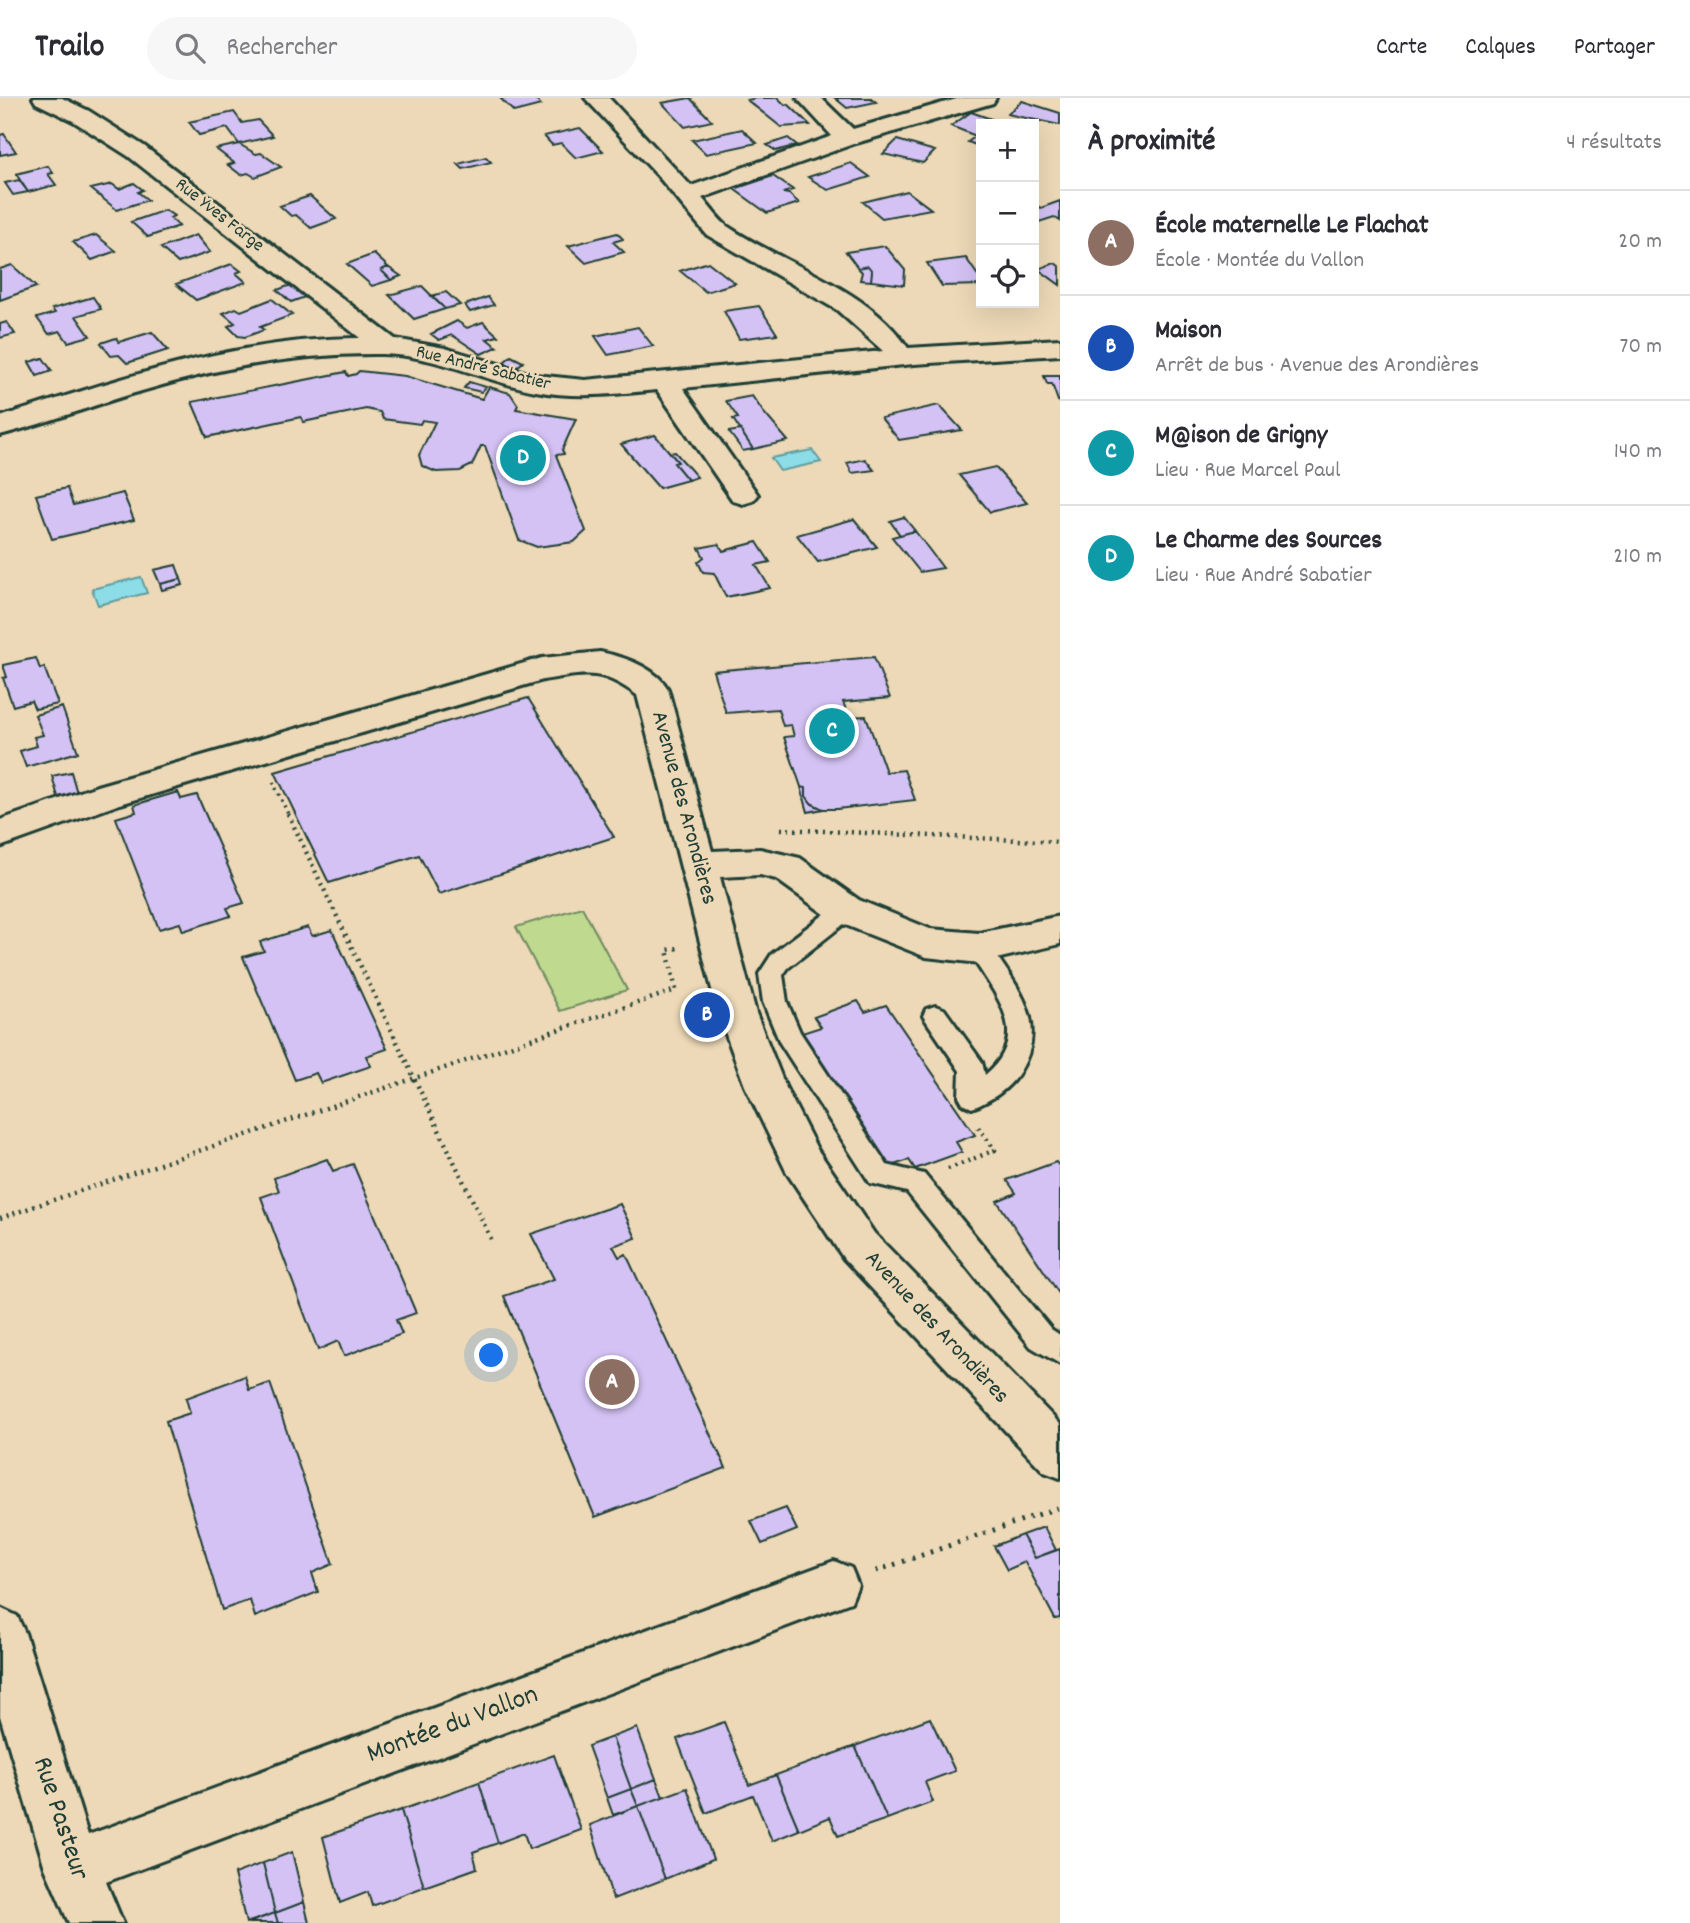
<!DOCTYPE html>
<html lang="fr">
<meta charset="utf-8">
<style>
body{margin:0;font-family:Dekko,sans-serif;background:#f7f7f7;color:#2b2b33}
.controls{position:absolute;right:21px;top:21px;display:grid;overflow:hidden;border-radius:0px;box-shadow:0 7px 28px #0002}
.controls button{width:63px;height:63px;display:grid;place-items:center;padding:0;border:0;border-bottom:2px solid #e1e1e2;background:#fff;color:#2b2b33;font:35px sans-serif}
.you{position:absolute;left:492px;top:1258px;width:24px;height:24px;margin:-18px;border:5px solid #fff;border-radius:50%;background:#1a73e8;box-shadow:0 0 0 10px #1a73e833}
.badge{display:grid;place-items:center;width:46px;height:46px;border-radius:50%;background:#0b8043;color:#fff;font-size:23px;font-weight:700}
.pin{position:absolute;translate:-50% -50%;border:4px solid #fff;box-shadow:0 2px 7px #0006}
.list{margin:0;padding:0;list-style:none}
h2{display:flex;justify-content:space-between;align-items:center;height:91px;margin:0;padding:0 28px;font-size:30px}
h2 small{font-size:23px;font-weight:400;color:#7c7c81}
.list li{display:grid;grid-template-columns:46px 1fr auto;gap:21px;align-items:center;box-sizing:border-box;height:105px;padding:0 28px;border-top:2px solid #e1e1e2}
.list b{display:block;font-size:26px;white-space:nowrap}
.list p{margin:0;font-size:23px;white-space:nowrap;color:#7c7c81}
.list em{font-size:23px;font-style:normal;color:#7c7c81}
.icon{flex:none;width:38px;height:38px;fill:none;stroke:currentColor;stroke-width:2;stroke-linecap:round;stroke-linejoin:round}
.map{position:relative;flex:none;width:1060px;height:1825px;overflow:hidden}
header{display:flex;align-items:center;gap:42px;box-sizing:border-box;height:98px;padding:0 35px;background:#fff;border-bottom:2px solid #e1e1e2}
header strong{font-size:33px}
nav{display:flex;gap:38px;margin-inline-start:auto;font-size:24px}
.search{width:490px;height:63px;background:#f7f7f7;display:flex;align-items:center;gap:18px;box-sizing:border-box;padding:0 24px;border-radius:38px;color:#7c7c81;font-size:26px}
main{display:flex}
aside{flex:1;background:#fff}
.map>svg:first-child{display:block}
.green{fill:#bfd98f;stroke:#6f8b62;stroke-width:2}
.water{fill:#8cdde7;stroke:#609d9f;stroke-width:2}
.building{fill:#d4c2f4;stroke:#1f3d34;stroke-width:2}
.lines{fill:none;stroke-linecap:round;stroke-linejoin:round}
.lane-casing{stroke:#1f3d34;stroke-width:6}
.street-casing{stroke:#1f3d34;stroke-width:6}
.path-far2{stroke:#1f3d34;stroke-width:3.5;stroke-dasharray:2 4.5;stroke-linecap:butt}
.path-far1{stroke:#1f3d34;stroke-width:4.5;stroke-dasharray:2 5;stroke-linecap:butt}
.path{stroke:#1f3d34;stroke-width:5;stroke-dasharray:2.5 7;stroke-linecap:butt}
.lane{fill:#edd9b7;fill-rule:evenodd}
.street{fill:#edd9b7;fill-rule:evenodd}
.labels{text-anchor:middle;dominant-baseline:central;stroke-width:5;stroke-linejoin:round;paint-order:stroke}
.far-street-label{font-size:19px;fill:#1f3d34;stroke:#edd9b7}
.street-label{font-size:23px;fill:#1f3d34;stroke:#edd9b7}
.near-street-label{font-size:28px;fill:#1f3d34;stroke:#edd9b7}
</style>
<header>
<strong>Trailo</strong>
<div class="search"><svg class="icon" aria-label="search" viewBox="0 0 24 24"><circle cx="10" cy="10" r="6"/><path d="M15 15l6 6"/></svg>Rechercher</div>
<nav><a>Carte</a><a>Calques</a><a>Partager</a></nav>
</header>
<main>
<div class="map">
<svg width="1060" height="1825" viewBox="0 0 1060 1825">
<rect width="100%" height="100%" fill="#edd9b7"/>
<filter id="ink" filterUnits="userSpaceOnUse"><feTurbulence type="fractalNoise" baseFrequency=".0143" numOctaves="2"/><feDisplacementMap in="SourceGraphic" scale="14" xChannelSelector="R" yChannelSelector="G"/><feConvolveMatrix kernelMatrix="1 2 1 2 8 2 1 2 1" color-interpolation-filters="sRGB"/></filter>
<g filter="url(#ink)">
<path class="green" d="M582,809L627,892L560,913L516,829Z"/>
<path class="water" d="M812,352L821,364L780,373L771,360Z
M141,479L147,495L98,507L92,491Z"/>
<path class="building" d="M500,0H534L541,7L514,14Z
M690,0L712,23L685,29L662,5Z
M757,0H778L785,7L788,6L810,27L781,29L747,2Z
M835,0H871L876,4L847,10Z
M1022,3L1060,15V27L1007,16Z
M234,14L242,25L258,22L273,38L239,46L227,30L199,37L189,24Z
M971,14L997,23L992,26H981V49L968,44L976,38L951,28Z
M580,30L603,53L576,60L561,45L552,47L544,38Z
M742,31L757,45L706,56L692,42Z
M4,36L16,54L0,57V37Z
M788,40L797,47L776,53L767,47Z
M897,42L935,53L923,65L883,56Z
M239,46L256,56L261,55L281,69L255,79L248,75L241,77L228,67L234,65L216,51Z
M486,59L491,64L463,71L458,66Z
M851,65L870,79L828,92L808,79Z
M48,68L53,75L48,76L56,87L28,94L16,76Z
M773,78L793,92L783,95L789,96L799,105L767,115L734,91Z
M19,82L28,94L13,97L5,85Z
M134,85L143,92L138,94L148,102L117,112L91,91L112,86L119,91Z
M907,93L931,111L882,120L863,104Z
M310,98L336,121L311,130L296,117L291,118L280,108Z
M1060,103V123L1054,119L1039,124L1034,121V106L1041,110Z
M165,112L174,118L170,120L179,128L148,139L131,124Z
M617,135L623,141L613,144L624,154L586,165L568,148Z
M96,137L116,153L92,162L73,144Z
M196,137L210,154L178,165L161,150Z
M885,148L905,172L904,187L871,183L872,173L868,168L858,170L846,154Z
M374,156L388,169L381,172L391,182L372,188L347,166Z
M966,160L981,182V187L942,188L927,165Z
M708,164L735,185L706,194L680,173Z
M1055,165L1060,169V187L1038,171Z
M232,166L241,173L236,175L246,184L196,202L176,186Z
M12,167L36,189L0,202V171Z
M868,168L872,173L871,183L860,182L862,174L858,170Z
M388,169L401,178L391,182L381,172Z
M294,186L308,198L291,204L277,192Z
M422,188L445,211L414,221L389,197Z
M446,194L460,207L445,211L431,198Z
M93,199L101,211L76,218L90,238L68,244L60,233L49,236L37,220L55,215L52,211Z
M488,199L494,207L470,214L465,207Z
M272,201L292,217L260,229L264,232L245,239L238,238L228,228L235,225L223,215L236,210L241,213Z
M759,208L777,236L739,241L724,213Z
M457,223L467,230L483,224L498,238L487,241L497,249L481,256L452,237L439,242L431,236Z
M7,224L15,236L0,240V226Z
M638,229L653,248L608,257L595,238Z
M152,234L168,252L127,265L119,257L111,258L101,245L116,240L119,244Z
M511,258L523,264L516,270L503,265Z
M43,260L52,273L37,278L29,264Z
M359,273L405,278L482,301L489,289L510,295L518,307L516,311L576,321L562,352L564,356L556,357L586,433L574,444L537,449L519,442L485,348H481L472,367L460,373L436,374L422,368L419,357L435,324L422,322L420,326L383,321L380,314L366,311L303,324L301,319L207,339L192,304L346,274L348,278L356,276Z
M1044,278H1060V304L1058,303L1052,286H1047Z
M469,284L486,289L481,294L464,290Z
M752,298L764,315L788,343L753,351L733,321L738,320L726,303Z
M939,307L962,332L899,342L881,320Z
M740,332L753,351L743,353L729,334Z
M655,337L678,364L674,365L688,382L659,390L621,346Z
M675,354L697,379L688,382L674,365L678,364L670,355Z
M865,361L874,372L852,375L847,365Z
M995,369L1027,405L990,414L959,377Z
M67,390L73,407L123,395L134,422L52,441L36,397Z
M904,419L915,433L900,437L890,423Z
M854,421L877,449L818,464L797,437Z
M915,433L943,470L920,474L892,439Z
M757,444L770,464L756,467L770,490L726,499L714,475L703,474L698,464L704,459L699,450L719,446L723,453Z
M176,467L181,481L160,486L154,472Z
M181,481L183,487L162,492L160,486Z
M874,559L890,600L843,604L849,619L866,618L886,674L904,672L915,702L837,711H823L812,706L806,698V690L801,689L784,639L794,638L791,627L783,628L778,611L726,615L713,573Z
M36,560L40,571L44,569L58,606L35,611L31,603L13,608L3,580L7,579L3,567Z
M528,600L614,739L439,796L419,757L329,785L275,674Z
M62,609L78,654L26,669L20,653L37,648L34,639L43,637L35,617Z
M71,674L77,695L58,699L52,678Z
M801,689L806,690V698L811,705L823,711L808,714Z
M178,694L181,701L197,697L244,805L227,810L231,818L183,833L180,825L159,831L116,720L136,714L134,707Z
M308,829L312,838L332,832L387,951L366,958L371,968L321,985L316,975L295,982L243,859L264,853L260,844Z
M858,903L865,914L886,907L975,1037L956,1044L962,1054L915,1071L909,1062L888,1069L802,935L821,929L814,919Z
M327,1061L333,1073L353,1066L416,1215L396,1222L402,1236L344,1258L338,1243L318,1252L261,1099L279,1093L274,1080Z
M1056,1064L1060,1069V1197L997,1103L1016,1095L1007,1082Z
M620,1106L636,1140L613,1148L619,1159L626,1156L726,1370L595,1419L504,1198L554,1181L531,1136Z
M245,1278L249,1292L270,1285L333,1466L312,1475L318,1494L255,1519L250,1502L222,1512L166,1323L190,1315L186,1300Z
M786,1410L797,1432L762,1446L751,1423Z
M1044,1429L1056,1452L1035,1460L1022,1437Z
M1022,1437L1035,1460L1060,1451V1520L1055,1521L1025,1464L1007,1472L994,1448Z
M930,1620L955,1673L925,1684L933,1704L887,1721L855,1648Z
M724,1624L749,1687L776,1677L799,1732L772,1743L753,1697L706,1715L677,1641Z
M637,1630L656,1681L631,1691L612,1639Z
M612,1639L631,1691L607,1700L588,1648Z
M855,1648L887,1721L838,1738L830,1719L799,1732L776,1677Z
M554,1657L581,1732L529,1751L524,1735L498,1745L479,1684Z
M656,1681L663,1699L638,1708L631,1691Z
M479,1684L498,1745L473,1754L477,1770L424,1789L401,1712Z
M687,1690L713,1761L665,1781L638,1708Z
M631,1691L638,1708L613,1717L607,1700Z
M638,1708L665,1781L613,1801L590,1727Z
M401,1712L424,1789L372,1808L368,1794L340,1805L323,1739Z
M292,1754L304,1804L275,1815L263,1765Z
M263,1765L275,1815L246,1825L234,1776Z
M304,1804L309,1825H278L275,1815Z
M275,1815L278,1825H248Z"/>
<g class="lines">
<defs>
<path id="lane" d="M846,803L854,806L858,812L854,818L788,870L783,877L787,904L800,934L887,1067L924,1076L1051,1231L1060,1237V1266L1031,1249L907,1094L870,1085L780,945L763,904L759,876L772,856L838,806Z
M979,841L987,843C1014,886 1052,923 1019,975C1008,991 991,1003 972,1010L963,1006L959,999L960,973L923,918L926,911L935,908L944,911L982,964L985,977C1036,934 990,892 967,850L971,843Z"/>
<path id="street" d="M33,0H62L89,13L144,48L395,241L445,250L535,277L585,282L883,253L837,212L707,137L658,78L585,0H609L691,88L832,38L797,0H821L853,31L960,0H996L993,5L856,45L702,100C710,109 718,121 727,128C786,168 867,189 908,250L1060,241V257L914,266L683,290L758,397L753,403L743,406L733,403L657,292C616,296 576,301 536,293C484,283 435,257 382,256C303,255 227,268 152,290C101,304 51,324 0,337V319C117,282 236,240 360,240L128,58L73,23L36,5Z
M600,554C624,559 655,569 668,591L712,753L760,751L800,760L859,802L930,831L979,835L1060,818V846L979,865L926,859L833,822L776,781L760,777L720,779L756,915L785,988L817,1051L874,1135L1060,1326V1380L1044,1374L844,1161L787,1075L745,988L718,915L637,597C600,570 586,575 543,582L120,706L0,749V722L97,688L542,560Z
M834,1463L851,1470L858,1487L851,1504L106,1784L123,1825H69L45,1770L0,1618V1510L17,1518L25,1535L88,1737Z"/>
</defs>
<use href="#lane" class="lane-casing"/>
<use href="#street" class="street-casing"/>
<path class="path-far2" d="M273,684L289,718"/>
<path class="path-far1" d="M288,716L491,1141
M781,731L1060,744
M948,1071L995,1052L978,1029
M0,1120L676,892L667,852L678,850"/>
<path class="path" d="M876,1473L1060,1409"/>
<use href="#lane" class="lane"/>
<use href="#street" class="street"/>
</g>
</g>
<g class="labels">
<g class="far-street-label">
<text transform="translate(219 118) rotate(38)">Rue Yves Farge</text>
<text transform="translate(483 271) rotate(14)">Rue André Sabatier</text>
</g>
<g class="street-label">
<text transform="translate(683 710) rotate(75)">Avenue des Arondières</text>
<text transform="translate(936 1230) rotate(47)">Avenue des Arondières</text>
</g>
<g class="near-street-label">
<text transform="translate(453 1628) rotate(-20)">Montée du Vallon</text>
<text transform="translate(59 1721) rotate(72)">Rue Pasteur</text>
</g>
</g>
</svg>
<div class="controls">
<button>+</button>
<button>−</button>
<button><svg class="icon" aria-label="locate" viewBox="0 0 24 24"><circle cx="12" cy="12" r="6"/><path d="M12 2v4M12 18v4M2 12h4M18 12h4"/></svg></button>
</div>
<div class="you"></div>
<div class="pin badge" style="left:612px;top:1284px;background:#8d6e63">A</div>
<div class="pin badge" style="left:707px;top:917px;background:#1a4fb4">B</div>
<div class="pin badge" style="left:832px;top:633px;background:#0f9aa8">C</div>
<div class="pin badge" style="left:523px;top:360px;background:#0f9aa8">D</div>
</div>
<aside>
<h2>À proximité<small>4 résultats</small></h2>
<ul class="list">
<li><span class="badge" style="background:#8d6e63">A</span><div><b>École maternelle Le Flachat</b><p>École · Montée du Vallon</p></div><em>20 m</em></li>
<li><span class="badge" style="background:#1a4fb4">B</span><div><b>Maison</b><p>Arrêt de bus · Avenue des Arondières</p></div><em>70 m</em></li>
<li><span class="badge" style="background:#0f9aa8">C</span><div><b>M@ison de Grigny</b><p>Lieu · Rue Marcel Paul</p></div><em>140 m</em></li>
<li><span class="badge" style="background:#0f9aa8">D</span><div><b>Le Charme des Sources</b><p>Lieu · Rue André Sabatier</p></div><em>210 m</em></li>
</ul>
</aside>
</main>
